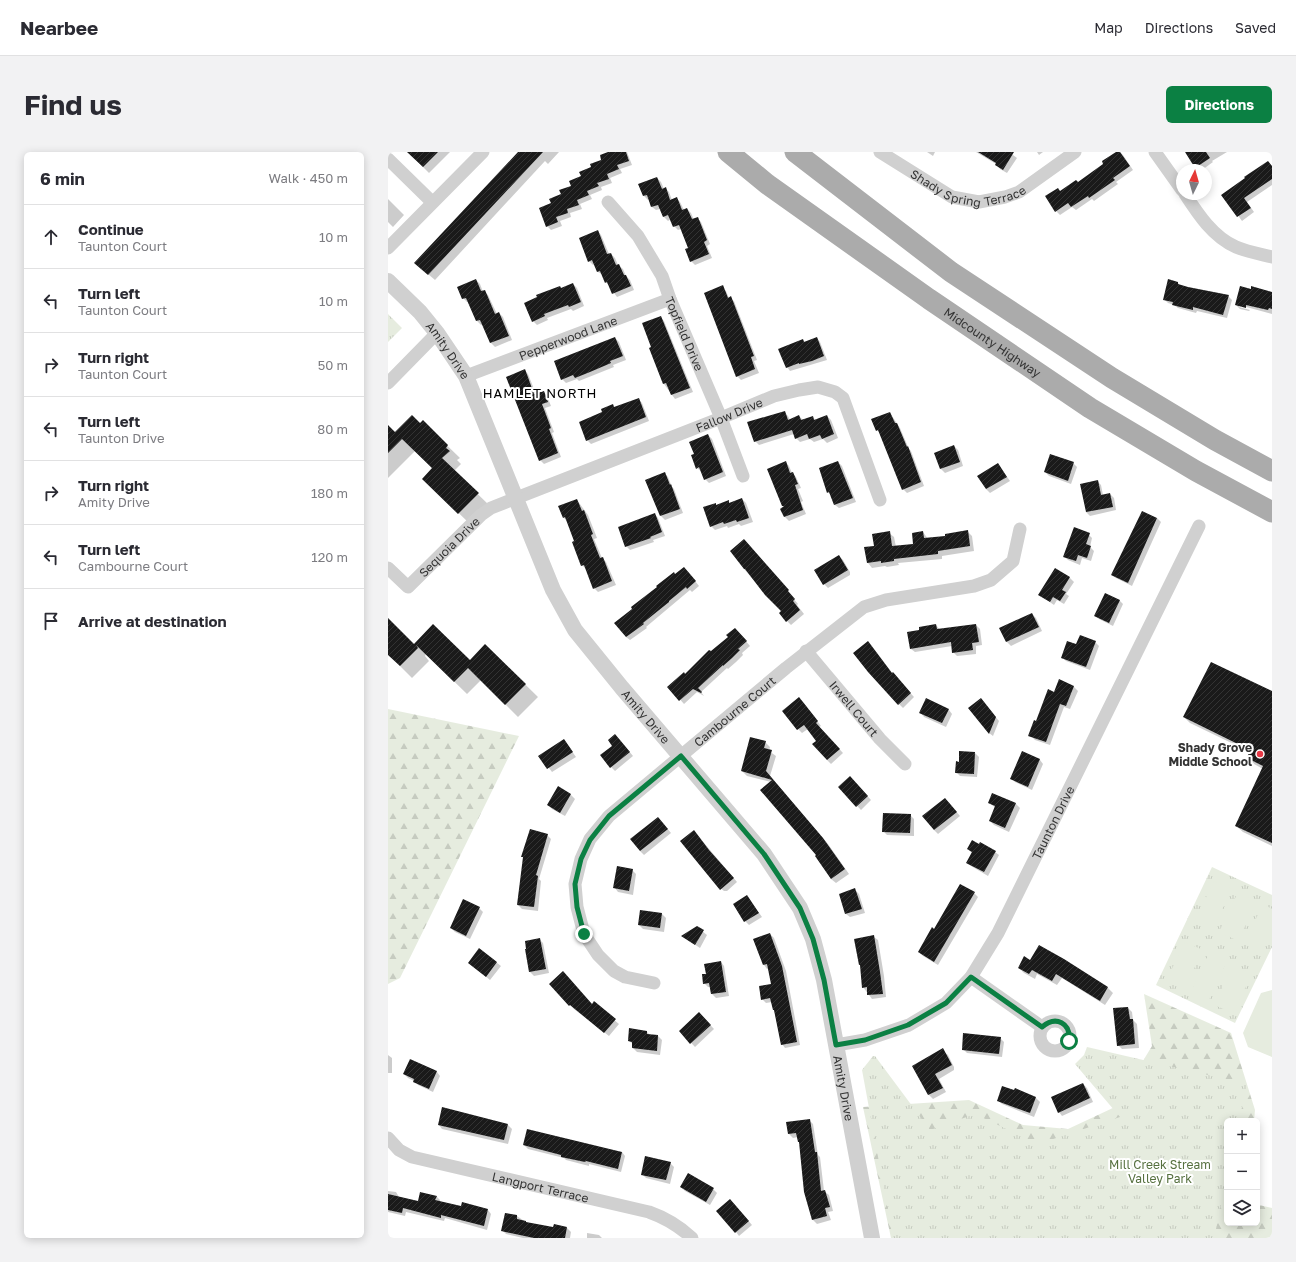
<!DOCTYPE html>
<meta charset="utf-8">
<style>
body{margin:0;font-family:"Golos Text",sans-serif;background:#f2f2f3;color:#2b2b33}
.controls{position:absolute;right:12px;bottom:12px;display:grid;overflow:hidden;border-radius:6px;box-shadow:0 2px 10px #0003}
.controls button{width:36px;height:36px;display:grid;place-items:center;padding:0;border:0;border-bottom:1px solid #e1e1e2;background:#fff;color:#2b2b33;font:20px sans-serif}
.compass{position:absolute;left:788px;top:12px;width:36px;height:36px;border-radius:50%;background:#fff;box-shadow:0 2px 10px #0003;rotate:5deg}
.stop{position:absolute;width:12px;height:12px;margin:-9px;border:3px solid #0b8043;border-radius:50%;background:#fff}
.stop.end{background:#0b8043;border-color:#fff;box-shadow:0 1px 4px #0008}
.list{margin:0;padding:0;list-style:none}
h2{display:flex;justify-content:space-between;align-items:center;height:52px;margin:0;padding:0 16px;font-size:17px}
h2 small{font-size:13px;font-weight:400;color:#7c7c81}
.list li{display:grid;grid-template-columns:26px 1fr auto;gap:12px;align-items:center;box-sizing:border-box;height:64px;padding:0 16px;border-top:1px solid #e1e1e2}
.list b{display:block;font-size:15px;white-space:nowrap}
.list p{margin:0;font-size:13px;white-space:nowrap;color:#7c7c81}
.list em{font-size:13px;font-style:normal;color:#7c7c81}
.icon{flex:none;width:22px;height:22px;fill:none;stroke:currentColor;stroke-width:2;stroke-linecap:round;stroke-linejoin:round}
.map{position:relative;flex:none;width:884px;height:1086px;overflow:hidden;border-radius:6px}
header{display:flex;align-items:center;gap:24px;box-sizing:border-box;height:56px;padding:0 20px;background:#fff;border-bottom:1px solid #e1e1e2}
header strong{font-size:19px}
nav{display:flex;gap:22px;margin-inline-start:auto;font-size:14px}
.intro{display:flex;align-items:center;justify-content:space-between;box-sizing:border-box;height:96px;padding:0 24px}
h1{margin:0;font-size:28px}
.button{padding:10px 18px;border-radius:6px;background:#0b8043;color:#fff;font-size:14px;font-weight:700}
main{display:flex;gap:24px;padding:0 24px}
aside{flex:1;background:#fff;border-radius:6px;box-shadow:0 2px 10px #0003}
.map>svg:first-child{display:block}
.forest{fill:url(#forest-firs)}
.park{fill:url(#park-tufts)}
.garden{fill:#e6ecdf}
.shadow{fill:#0003}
.building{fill:url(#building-hatch)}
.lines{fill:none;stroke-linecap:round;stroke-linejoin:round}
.minor{stroke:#d0d0d0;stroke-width:13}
.tertiary{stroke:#d0d0d0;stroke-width:16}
.primary{stroke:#ababab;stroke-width:21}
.route{stroke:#0b8043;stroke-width:5}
.poi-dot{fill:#e63946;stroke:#fff;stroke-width:1.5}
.labels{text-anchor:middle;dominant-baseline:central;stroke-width:4;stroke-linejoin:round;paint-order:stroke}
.street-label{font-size:12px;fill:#333;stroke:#fff}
.poi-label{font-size:12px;font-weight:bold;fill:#333;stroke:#fff;text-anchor:end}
.park-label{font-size:12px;fill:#56703f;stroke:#fff}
.neighbourhood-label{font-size:13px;letter-spacing:1px;fill:#000;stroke:#fff}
</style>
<header>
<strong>Nearbee</strong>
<nav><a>Map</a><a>Directions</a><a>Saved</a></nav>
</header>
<div class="intro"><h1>Find us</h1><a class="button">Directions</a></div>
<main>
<aside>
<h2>6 min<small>Walk · 450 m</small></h2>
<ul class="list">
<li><svg class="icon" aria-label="ahead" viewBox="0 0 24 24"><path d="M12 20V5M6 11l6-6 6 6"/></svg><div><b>Continue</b><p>Taunton Court</p></div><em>10 m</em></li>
<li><svg class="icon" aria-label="left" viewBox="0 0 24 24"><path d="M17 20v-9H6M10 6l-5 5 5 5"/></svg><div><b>Turn left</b><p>Taunton Court</p></div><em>10 m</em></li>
<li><svg class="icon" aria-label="right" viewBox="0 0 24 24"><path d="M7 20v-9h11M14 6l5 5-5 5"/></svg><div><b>Turn right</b><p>Taunton Court</p></div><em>50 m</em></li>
<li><svg class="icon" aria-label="left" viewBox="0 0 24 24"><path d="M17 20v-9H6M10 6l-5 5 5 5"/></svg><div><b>Turn left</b><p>Taunton Drive</p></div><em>80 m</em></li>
<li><svg class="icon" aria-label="right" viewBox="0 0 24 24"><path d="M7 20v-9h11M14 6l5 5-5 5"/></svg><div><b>Turn right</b><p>Amity Drive</p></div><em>180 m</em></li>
<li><svg class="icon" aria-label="left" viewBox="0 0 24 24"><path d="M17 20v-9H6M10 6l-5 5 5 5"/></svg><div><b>Turn left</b><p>Cambourne Court</p></div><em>120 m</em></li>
<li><svg class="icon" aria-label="arrive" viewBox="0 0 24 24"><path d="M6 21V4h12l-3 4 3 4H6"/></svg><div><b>Arrive at destination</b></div></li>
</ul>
</aside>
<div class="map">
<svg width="884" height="1086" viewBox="0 0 884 1086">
<defs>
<pattern id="forest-firs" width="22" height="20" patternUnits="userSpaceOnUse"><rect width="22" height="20" fill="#e6ecdf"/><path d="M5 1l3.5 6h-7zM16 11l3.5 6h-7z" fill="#c6cbc0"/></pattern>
<pattern id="park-tufts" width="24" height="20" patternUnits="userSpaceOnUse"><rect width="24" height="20" fill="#e6ecdf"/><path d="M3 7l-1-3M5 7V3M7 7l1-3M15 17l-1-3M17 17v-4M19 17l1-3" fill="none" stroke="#c6cbc0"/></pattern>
<pattern id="building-hatch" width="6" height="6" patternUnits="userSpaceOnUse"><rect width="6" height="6" fill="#1a1a1a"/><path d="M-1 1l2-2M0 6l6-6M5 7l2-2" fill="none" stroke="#333"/></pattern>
</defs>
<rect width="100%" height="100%" fill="#fff"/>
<path class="forest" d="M0,557L131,584L12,826L0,832Z
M756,842L843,881L867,958L866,969H839V1071H869V1049L871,1053L884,1056V1086H503L475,955L581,948L635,973L680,977L727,955L764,894Z"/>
<path class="park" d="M0,162L14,176L0,190Z
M824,715L884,743V795L847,871L768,833Z
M699,895L859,932L851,969H839V1026L826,1086H505L474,918L485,904H487L542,978L587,962L650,992L732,965L687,912L696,903Z"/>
<path class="garden" d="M826,729L844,737L825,777L807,768Z
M850,740L869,749L850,789L831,780Z
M875,752L884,757V780L874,801L856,792Z
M797,790L815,798L796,838L778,829Z
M821,801L839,810L820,850L802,841Z
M845,813L864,822L845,861L826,853Z
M884,838V905L860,895L855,881L873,841Z"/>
<path class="shadow" d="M26,0H62L41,21L23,3Z
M136,0H171L160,12L157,9L47,128L34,117Z
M222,0H239L244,13L232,17L234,21L222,26L224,31L213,35L214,38L202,43L204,47L192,52L194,57L182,61L183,65L172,69L174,74L163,78L159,74L164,52L204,16L215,8Z
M539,0H547L545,4Z
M588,0H621L629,6L619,21L612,17L608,12Z
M649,0H655L651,3Z
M729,0H732L735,3L745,18L728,30L730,32L706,49L704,47L688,58L684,55L672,63L668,59L673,40L690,31L717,12Z
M798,0H839L824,9L825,10L814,18H811L808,15Z
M884,14V33L859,50L866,60L854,69L835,43Z
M269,26L273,30L276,37L277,36L281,40L284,48L288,46L292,50L296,58L299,57L303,61L306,68L309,66L313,70L322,92L319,94L324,106L307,113L303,109L301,97L293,77L290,78L286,74L283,67L280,69L276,65L272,57L268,58L264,55L261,47L260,48L256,44Z
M0,47L16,63L5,75L0,70Z
M210,79L213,83L221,102H223L227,106L230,113L235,117L238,124L242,128L246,138L229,145L218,130L215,123L210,120L207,112L205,113L201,109Z
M88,128L92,132L95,140L96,139L100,143L109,162L111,161L115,165L124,188L107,195L103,191L95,172L93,173L89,169L80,150H79L75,146Z
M790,131L793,134L840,144L844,148L839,166L809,159L808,161L790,156L786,153L780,151L776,147Z
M185,132L189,136L196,154L185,159L183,157L159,166L160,168L149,173L145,169L174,137Z
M334,135L338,139L341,146L346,149L369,208L366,209L371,221L353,228L349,224Z
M863,138L884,141V162L851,153V155L862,158L861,159L852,157L848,153Z
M272,165L276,169L305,240L287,247L276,232L263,197Z
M227,186L231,190L238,208L225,213L226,215L191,229L189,227L178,231L174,227Z
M429,186L432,190L439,208L402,219L399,215L415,188L417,190Z
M136,218L140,222L148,242L156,240L159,244L163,254L157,256L166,280L164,281L173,305L156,312L152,308Z
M250,247L254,251L261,269L203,292L199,288L216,261L225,253L227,256Z
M396,260L400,264L402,268L411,264L415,268L425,265L428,269L439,264L443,268L450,286L439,291L435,287L426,290L422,287L412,290L408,286L406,282L371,293L367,289Z
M502,261L512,276L521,297L523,299L536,334L519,341L515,337L493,282L489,278Z
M35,270L72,306L69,308L73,312L66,319L102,354L83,373L48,339L45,317L27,299L0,326V274L7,282L32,272Z
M320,283L324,287L338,324L321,331L317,327L314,320L309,316L307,302Z
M566,294L570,298L575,314L557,321L553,317Z
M397,310L401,314L404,321L408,325L413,336L410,337L415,349L413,350L418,362L401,369L397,365L394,357L396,355L395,354Z
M450,310L454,314L468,350L451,356L447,353L444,344L440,340L432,317Z
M685,311L689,315L683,332L661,324L657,320Z
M610,312L622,329L602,341L598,337Z
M276,321L280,325L284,335L286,337L295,361L277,368L273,364L259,328Z
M709,329L713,333L715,343L722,342L726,346L728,358L702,364L698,360Z
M354,347L358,351L365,370L353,374L351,372L340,376L339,374L327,378L323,374L327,352L329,354L340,350L342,351Z
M189,348L200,363L209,386L206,387L214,406L218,410L228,433L210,440L206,436L198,417L194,413L187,390L179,369L176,366L171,355Z
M266,362L270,366L277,384L265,388L266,390L242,398L238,394Z
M769,366L773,370L744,434L728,426L724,423Z
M579,379L584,384L586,399L554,404V407L510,411L511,413L499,415L497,414L484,416L480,411L487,395L501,381L506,385L508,395L526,393L535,380L540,387L558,385Z
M700,382L704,386L702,395L706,399L703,409L694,406L692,413L680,408L676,404Z
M360,392L410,452L409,453L416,462L403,473L399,469L394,460L356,417Z
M451,404L455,408L462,420V423L440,436L436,432Z
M667,417L682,426L686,430L678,442L681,444L676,452L669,448L666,453L653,444Z
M300,420L311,434L304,440L302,438L258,475L259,476L242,488L238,485L287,423Z
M731,448L735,452L725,474L711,467L707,463Z
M644,462L648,466L654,479L623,494L619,490L613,477Z
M0,467L26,493L45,474L82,509L97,493L150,545L130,565L93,528L79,542L38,502L37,504L41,509L24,526L0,502Z
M548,473L552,478L588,473L592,477L594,493L588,494V502L569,504L565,500L564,494L527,500L523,497L532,479Z
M351,481L362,494L354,501L355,503L348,510L340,517L339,516L313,540L316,544L309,540L296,552L281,535L323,501Z
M707,490L711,494L702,518L678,509L674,505L689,493Z
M505,522L526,545L515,556L511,552Z
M671,529L686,535L690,539L682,557L676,555L662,593L647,588L643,584L648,570L666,541Z
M884,540V694L855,680L848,674L875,617L866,612L860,606L862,600L802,571L796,565Z
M415,550L433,574L431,575L455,601L443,612L439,608L429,589L420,577L414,581L410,577Z
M596,551L611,569L605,584L601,581Z
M561,558L564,562L558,575L536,565L533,561Z
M231,587L245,604L227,619L223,615L226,594Z
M176,588L188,605L164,620L152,604Z
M377,590L382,595L381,599L388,604L382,624L440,692L461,722L448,731L443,727L383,630L359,624L354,619Z
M587,601L591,605L589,625L572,624L568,620L572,611Z
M635,601L652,608L655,612L644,638L627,630L623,626Z
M462,625L483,648L473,658L451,635Z
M170,636L183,643L187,647L177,664L164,657L160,653Z
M605,642L628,652L632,656L621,680L606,673L602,669L608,656L601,651Z
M561,651L572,664L550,682L546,678Z
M522,663L526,667V684L499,683L495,679Z
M274,670L283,681L256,703L252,699Z
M306,679L349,730L339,739H336L331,735Z
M159,683L163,687L151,727L153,729L150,759L134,757L130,753Z
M591,693L607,700L611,703L600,724L583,714L579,711L584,701L580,697Z
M244,718L248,722L245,743L230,740L227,736Z
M467,738L471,742L477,761L462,765L458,762Z
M586,741L590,745L550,813L535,804L531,800L547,778Z
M359,744L374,765L361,773L357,769Z
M91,756L95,760L82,787L67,780L63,776Z
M253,759L274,762L278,766L276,780L255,777L251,773Z
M309,775L319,783L312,796L294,784Z
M382,782L386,786L398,819L412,893L397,896L394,892L384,850L378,851L374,847L384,833L381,816L379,817L376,813Z
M486,785L490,788L496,824L498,845L484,847L475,835Z
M151,787L155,791L161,821L146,824L142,820L138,798Z
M91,797L113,814L102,828L85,814Z
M676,808L720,836L725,841L717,853L674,826L669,833L649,822L647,827L636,821L631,816L643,809Z
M333,810L336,814L341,844L328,846L324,842L323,835H320L316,831L319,823Z
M163,832L205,853L206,851L231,872L221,884L186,857Z
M740,856L744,860L745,868L749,872L751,896L734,897L730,893Z
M311,861L326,877L307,895L292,879Z
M258,879L262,883L270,884L274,888L272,903L249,900L245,896V892L241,889Z
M612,886L616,890L614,905L579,901L575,897Z
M555,899L560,903L566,915V918L551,927L558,940L545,947L541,943L526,914Z
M0,903L4,906V921H0Z
M49,920L52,924L45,940L30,933L26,929L20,926L16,922Z
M695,932L699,936L705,950L674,964L671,960Z
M648,946L652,950L646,965L614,952L610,948Z
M55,956L120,973L124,977L120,992L54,977L51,973Z
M421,968L425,972L430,1003L432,1005L436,1039L441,1043L445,1059L440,1060L443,1068L429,1072L425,1068L417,1039L412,991L410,985L405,986L401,982Z
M136,993L234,1000L237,1004L233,1020L201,1012V1014L178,1008L176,1006L140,997Z
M282,1011L286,1015L282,1032L258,1026L254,1022Z
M293,1035L325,1037L329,1041L322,1053L297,1039Z
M0,1039L8,1040L11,1045L31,1050L48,1044L52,1048V1050L74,1055L100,1058L103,1062L99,1078L57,1066L56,1069L18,1060L17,1064L0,1060Z
M346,1052L364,1073L351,1084L348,1080Z
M129,1064L139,1071L166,1077V1073L179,1076L183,1080L182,1086H135L118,1082L114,1078Z
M199,1081L211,1083L214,1086H199Z"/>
<path class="building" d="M19,0H50L35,15Z
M130,0H155L40,123L26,111Z
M220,0H238L241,9L229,13L231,17L219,22L221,27L209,31L211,34L199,39L201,43L189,48L191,53L179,57L180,61L168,65L170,70L158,75L151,56L163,51L161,47L173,42L171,38L183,34L181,29L193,24L191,20L203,15L202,12L213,8L212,3Z
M590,0H626L615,18L607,13L608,11Z
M728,0H732L742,14L725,26L727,28L701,46L700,44L683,55L680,51L667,60L657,44L670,36L672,39L688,28L690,30L715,12L714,9Z
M797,0H818L822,6L807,16Z
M880,9L884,14V27L856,46L863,56L849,65L833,43L857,26L856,25Z
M269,25L274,37L278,35L282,48L289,45L294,58L299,56L304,67L310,65L319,88L316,90L321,102L302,110L297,97L300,96L291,73L285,75L280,63L275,65L270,53L263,55L259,43L255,44L250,32Z
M210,78L219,102L223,101L228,113L231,112L236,123H238L243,134L224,142L219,130L217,131L212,119L209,120L204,108L200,110L191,86Z
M88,127L93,139L97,138L107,162L111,160L121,184L102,191L92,168L88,169L78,146L74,147L69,135Z
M780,127L790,130V132L800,135L841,143L835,163L805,155V158L784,153L785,150L775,148Z
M185,131L193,150L181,155L180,153L156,162L157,164L144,170L136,151L149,145L148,143L172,134L173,136Z
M335,133L340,146L343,144L366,204L363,205L367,217L348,225L316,141Z
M852,134L863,137V134L884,140V157L881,156L880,158L858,153V156L847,153Z
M273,164L302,236L283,243L278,231L275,232L261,196L263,195L254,171Z
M227,185L235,204L222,209L223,211L202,220L187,226L185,223L173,228L166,209Z
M429,185L436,204L424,209L411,212V211L398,216L390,197L415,187L416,190Z
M137,217L146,242L156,239L160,250L154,252L163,276L161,277L170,301L151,309L118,225Z
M251,246L258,265L198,289L191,270L214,260L213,257L225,252L226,255Z
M397,259L400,268L411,263L413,268L425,264L426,268L439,263L446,282L434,287L432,283L421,287L419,282L407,287L404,278L366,290L359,270Z
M502,260L507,271H509L519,295L520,294L533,330L514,338L490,278L488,279L483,267Z
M24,263L32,271L35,268L60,293L58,296L62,299L54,306L91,341L70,362L34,327L44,316L14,287L0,301V273L7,280Z
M320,282L335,320L316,328L311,315L308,317L303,303L306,302L301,290Z
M566,293L572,310L552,317L546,301Z
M662,302L686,310L680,329L656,320Z
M398,309L402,321L405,320L410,332L407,333L415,358L396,365L392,357L396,354H394L379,317Z
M450,309L465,346L446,353L441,340L439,341L431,316Z
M610,311L619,325L598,337L589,324Z
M277,320L282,333L283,332L292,357L272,364L257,328Z
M710,328L713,343L722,341L725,355L698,360L692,332Z
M354,346L361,366L349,370L348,368L336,372L335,370L322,375L315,355L328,351V353L341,348V351Z
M189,347L194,359L196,358L205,382L203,383L212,406L215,405L224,429L205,437L196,413L193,414L184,390L186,389L177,365L175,366L170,354Z
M754,359L769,366L740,431L723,423Z
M267,361L274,380L262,385L263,386L237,395L230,375Z
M686,375L702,381L698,392L703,394L699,406L690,403L688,409L675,405Z
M580,378L582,394L550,399V402L506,407V409L493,411V409L479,411L476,395L486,394L484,382L502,379L504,394L525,392L524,381L535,379L536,386L557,384V382Z
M356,387L401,438L400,439L407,447L405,449L412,458L398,470L391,461L393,459L377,443L357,417H356L342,399Z
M451,403L460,418L435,433L426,418Z
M296,415L308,429L299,437L298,435L281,449V450L255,471L256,472L238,485L226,471L244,457L243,455L269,435L268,434L286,420L287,422Z
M667,416L682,425L674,438L678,440L672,449L665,445L662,450L650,443Z
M717,441L732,448L721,471L706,464Z
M644,461L651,475L618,490L611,476Z
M0,466L26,492L45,472L82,508L97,492L138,532L117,553L80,516L66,530L28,493L30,496L12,514L0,503Z
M548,472L549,477L588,472L591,490L584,491L585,498L564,501L563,490L522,497L519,480L531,478V475Z
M347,476L359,489L350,497L352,498L344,506L335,514V513L310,536L314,540L313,541L305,537L291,549L279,535L296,520L297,522L321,498L323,499L340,485L338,483Z
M692,483L708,489L698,515L673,506L679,489L688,492Z
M480,489L504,521L505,520L523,541L510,553L480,520L465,501Z
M823,510L884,539V691L847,674L875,614L859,606L862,598L795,565Z
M671,527L686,534L678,554L672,552L658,590L640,584L646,568L648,569L660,537L666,540Z
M411,545L430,569L428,571L452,597L439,608L424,592L428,589L416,573L409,578L394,559Z
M538,546L561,557L554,571L531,561Z
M593,546L608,565L601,582L580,556Z
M227,582L242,600L222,616L212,603L224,594L220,588Z
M362,585L378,589L376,596L384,598L378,619L435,686L457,717L443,727L427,704L428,703L372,638L384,628L353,619Z
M176,587L185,600L159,617L150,604Z
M571,599L587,600L586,622L567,621L568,609L571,610Z
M634,599L652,607L640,635L622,627Z
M462,624L480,644L468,655L450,635Z
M170,634L183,642L172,661L159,653Z
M604,641L628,651L617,676L601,669L607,654L600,651Z
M557,646L569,660L546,678L534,664Z
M495,661L523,662L522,681L494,680Z
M270,665L280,677L252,699L242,687Z
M142,677L160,682L148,723L150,724L146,755L129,753L135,705H133Z
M306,678L321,698L346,726L332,738L292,689Z
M584,688L591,692L592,690L608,699L596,720L578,711L584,700L579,697Z
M229,714L245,717L241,739L225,736Z
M572,732L587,740L546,810L530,800L544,775L546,777Z
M467,736L474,757L457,762L451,742Z
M359,743L371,761L356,770L345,752Z
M75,747L92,755L78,784L62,776Z
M252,758L274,761L272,776L250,773Z
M309,774L316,778L307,793L293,784Z
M382,781L394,814L409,890L393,893L386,858H385L382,846L373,848L371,834L383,832L379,812L375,813L365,787Z
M486,783L492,820L495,842L479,843V835L474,836L472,813H471L466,787Z
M152,786L158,817L141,820L137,797H138L137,789Z
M651,793L676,807L720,835L712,849L668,822L664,829L644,818L641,822L630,816L636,804L642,808Z
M91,796L109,810L98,825L80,811Z
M333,809L338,840L323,842L321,831L315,832L314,822H318L316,812Z
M175,819L204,852L206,849L228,867L216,881L182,853L181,854L161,832Z
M740,855L742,867H745L747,892L729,894L725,856Z
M311,860L323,873L302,892L291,879Z
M241,876L259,879V882L270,883L269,899L244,896V890L240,889Z
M575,881L613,885L611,902L574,898Z
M555,896L564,913L547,922L555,936L540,943L524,914Z
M22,907L49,919L41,937L25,930L26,927L15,922Z
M695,931L702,946L670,961L663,945Z
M614,934L626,938L627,936L648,945L642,961L609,949Z
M54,955L120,972L116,988L50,973Z
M422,967L427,1000H429L433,1039L437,1038L442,1055L437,1056L439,1064L424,1068L416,1040L411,990H410L408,981L400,982L398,970Z
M139,977L234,1000L230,1017L198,1009L197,1010L173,1005V1003L135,993Z
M257,1004L283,1010L278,1028L253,1023Z
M300,1021L326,1036L318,1050L292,1035Z
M32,1040L49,1044L47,1048L73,1054L74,1050L100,1057L96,1074L53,1063V1066L15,1056L14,1061L0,1058V1042L30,1049Z
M342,1047L361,1069L347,1081L328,1059Z
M117,1061L129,1063V1067L138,1069V1070L165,1075L166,1072L179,1075L177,1086H146L113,1079Z"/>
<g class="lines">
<g class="minor">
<path id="s1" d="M492,0L564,45L591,50L617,45L631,40L687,0"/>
<path d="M767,0L794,38"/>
<path d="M0,7L44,50"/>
<path d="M797,42C810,62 825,85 848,95C860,100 872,102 884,105"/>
<path id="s2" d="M220,50L250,84L274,124L282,147L333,266L355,324"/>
<path d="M0,96L95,0"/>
<path id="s3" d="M78,224L282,147"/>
<path d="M0,231L49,181"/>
<path id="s4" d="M0,416L20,435L93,363L103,356L333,266L386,244L411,238L430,235L447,240L455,246L492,348"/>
<path id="s5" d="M418,499L492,587L517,612"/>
<path d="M583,825L654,875"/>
<path id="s6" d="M266,831L237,825L226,819L210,803L196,782L189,755L187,732L193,707L202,687L221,664L398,516L476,455L498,448L586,434L603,428L625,409L632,377"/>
<circle cx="667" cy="884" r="15"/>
<path id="s7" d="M448,893L477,888L521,873L558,851L583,825L610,781L811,374"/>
<path id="s8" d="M0,986L11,998L24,1005L261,1060C278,1066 291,1074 304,1086"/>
</g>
<path class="tertiary" id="s9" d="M0,129L32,160L49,181L78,224L165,438L187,478L234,536L376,702L412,756L425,787L436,828L484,1086"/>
<g class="primary">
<path id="s10" d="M340,0L379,32L541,147L702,256L808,319L884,360"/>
<path d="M407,0L563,120L724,226L827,288L884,319"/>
</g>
</g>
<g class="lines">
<path class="route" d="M196,782L189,755L187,732L193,707L202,688L221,664L293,604L376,702L412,756L425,787L436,828L448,893L477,888L520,873L558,851L583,825L654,875C668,863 683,871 681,889"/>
</g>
<circle class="poi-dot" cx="872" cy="602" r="4"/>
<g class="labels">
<g class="street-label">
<text stroke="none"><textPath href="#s1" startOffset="99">Shady Spring Terrace</textPath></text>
<text stroke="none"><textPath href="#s2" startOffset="154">Topfield Drive</textPath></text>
<text stroke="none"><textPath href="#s3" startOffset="109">Pepperwood Lane</textPath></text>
<text stroke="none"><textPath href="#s10" startOffset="326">Midcounty Highway</textPath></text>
<text stroke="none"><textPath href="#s9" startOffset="92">Amity Drive</textPath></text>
<text stroke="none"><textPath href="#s4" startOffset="398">Fallow Drive</textPath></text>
<text stroke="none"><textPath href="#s4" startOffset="85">Sequoia Drive</textPath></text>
<text stroke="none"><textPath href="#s5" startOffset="75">Irwell Court</textPath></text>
<text stroke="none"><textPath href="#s6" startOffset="382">Cambourne Court</textPath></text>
<text stroke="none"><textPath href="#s9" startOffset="512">Amity Drive</textPath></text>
<text stroke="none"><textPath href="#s7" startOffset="330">Taunton Drive</textPath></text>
<text stroke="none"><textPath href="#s9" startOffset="944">Amity Drive</textPath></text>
<text stroke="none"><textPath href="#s8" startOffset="163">Langport Terrace</textPath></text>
</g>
<g class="poi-label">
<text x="864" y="595">Shady Grove<tspan x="864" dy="14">Middle School</tspan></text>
</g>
<g class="park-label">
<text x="772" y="1012">Mill Creek Stream<tspan x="772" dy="14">Valley Park</tspan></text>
</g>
<g class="neighbourhood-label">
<text x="152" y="241">HAMLET NORTH</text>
</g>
</g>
</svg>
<div class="controls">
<button>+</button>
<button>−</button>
<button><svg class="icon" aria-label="layers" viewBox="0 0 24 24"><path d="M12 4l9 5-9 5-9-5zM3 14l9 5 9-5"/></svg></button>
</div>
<svg class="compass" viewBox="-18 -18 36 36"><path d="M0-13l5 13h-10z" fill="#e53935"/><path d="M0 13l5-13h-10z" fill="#7c7c81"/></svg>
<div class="stop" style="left:681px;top:889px"></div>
<div class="stop end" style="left:196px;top:782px"></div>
</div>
</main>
